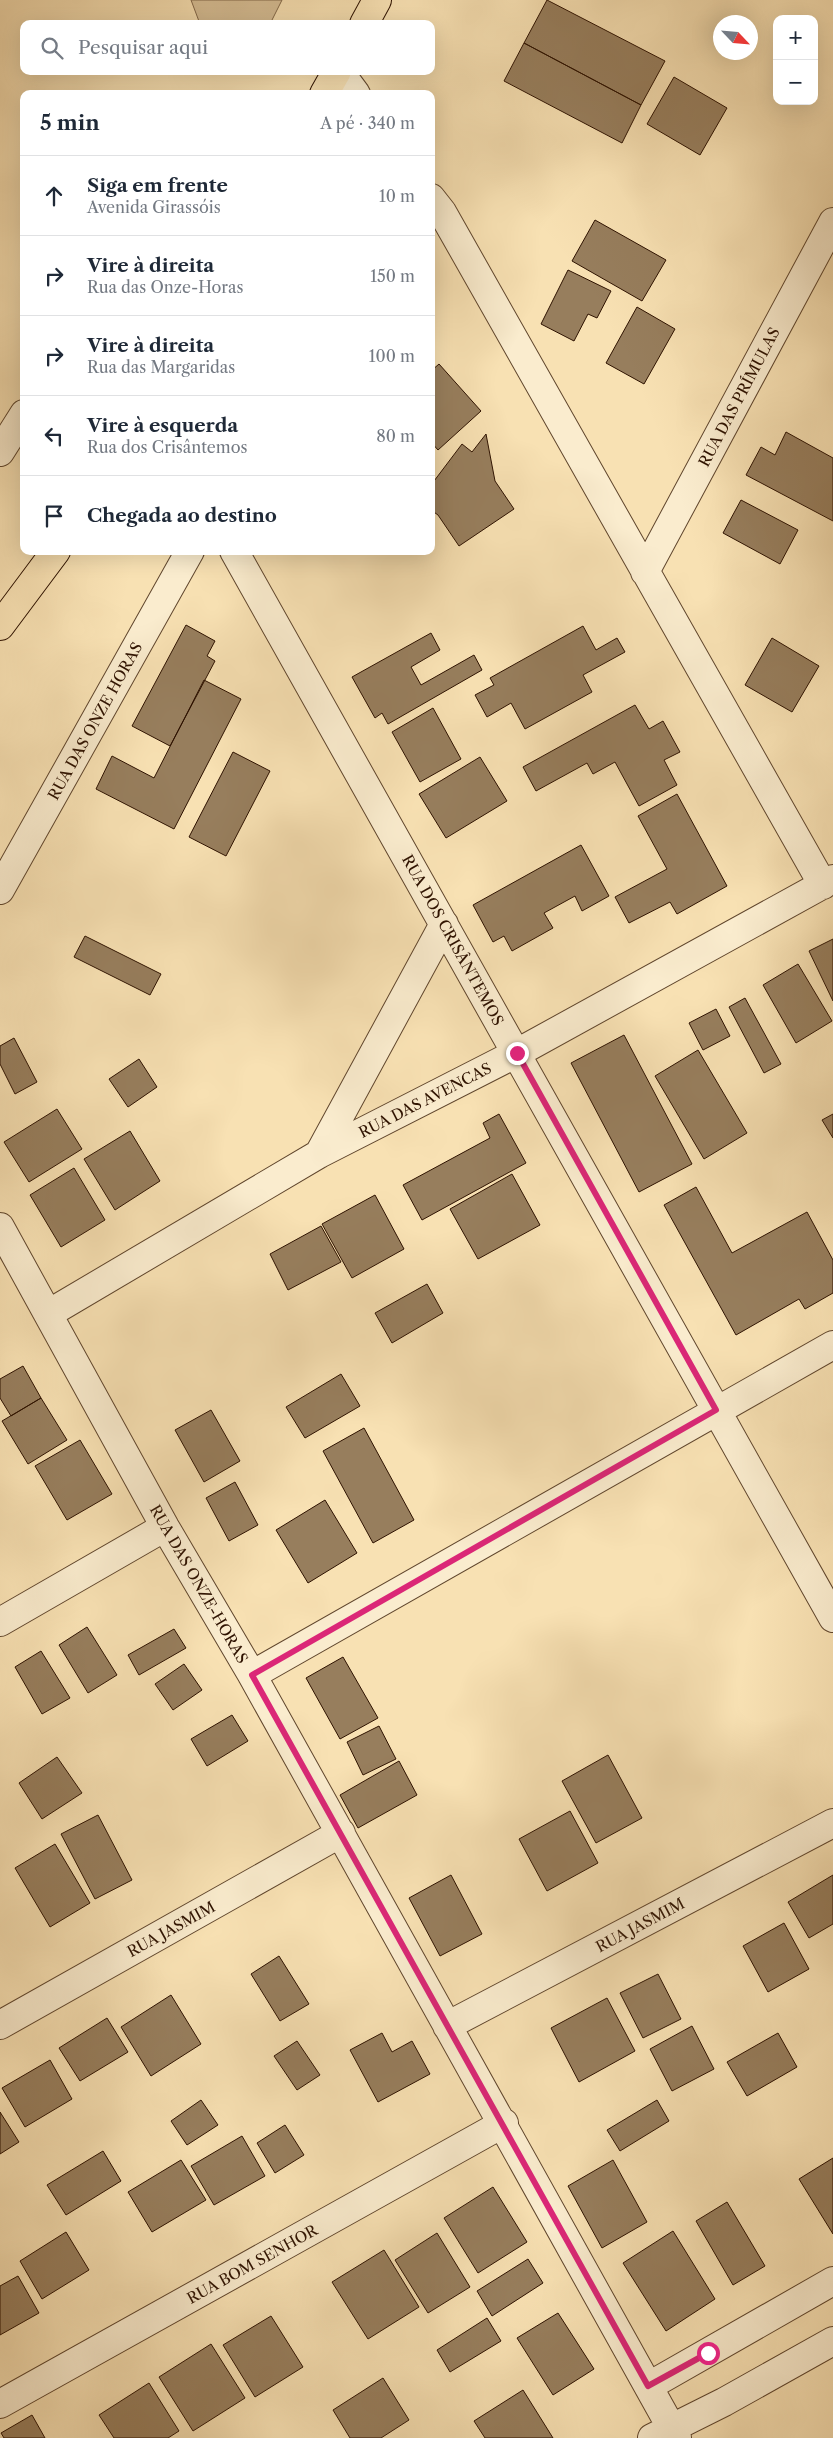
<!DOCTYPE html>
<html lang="pt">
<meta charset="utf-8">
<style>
body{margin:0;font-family:"Libre Caslon Text",serif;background:#f2f2f3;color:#1f2937}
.controls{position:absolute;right:15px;top:15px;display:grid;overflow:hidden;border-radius:10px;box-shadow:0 5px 20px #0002}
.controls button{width:45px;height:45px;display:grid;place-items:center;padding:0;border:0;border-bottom:1px solid #e0e1e3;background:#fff;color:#1f2937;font:25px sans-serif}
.compass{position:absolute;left:713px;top:15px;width:45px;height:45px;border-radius:50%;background:#fff;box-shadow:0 5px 20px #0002;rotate:116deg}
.stop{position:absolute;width:15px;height:15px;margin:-11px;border:4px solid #db2777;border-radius:50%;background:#fff}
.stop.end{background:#db2777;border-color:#fff;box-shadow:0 1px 5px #0008}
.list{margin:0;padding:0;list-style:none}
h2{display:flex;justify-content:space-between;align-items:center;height:65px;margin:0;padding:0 20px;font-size:21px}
h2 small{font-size:16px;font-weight:400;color:#747a83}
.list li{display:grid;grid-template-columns:32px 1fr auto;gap:15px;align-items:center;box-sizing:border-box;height:80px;padding:0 20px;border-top:1px solid #e0e1e3}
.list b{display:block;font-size:19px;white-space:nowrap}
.list p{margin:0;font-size:16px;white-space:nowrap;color:#747a83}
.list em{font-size:16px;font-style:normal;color:#747a83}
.icon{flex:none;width:28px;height:28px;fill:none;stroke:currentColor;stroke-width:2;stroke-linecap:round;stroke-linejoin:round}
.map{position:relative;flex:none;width:833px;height:2438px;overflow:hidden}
.search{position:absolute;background:#fff;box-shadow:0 5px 20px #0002;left:20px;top:20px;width:415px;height:55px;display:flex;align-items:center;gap:12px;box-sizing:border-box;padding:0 18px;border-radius:10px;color:#747a83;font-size:19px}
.panel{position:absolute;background:#fff;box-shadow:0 5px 20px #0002;left:20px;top:90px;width:415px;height:465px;border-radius:10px}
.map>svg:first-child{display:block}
.green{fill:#d6be95;stroke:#82684a}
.building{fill:#977e5d;stroke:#2e1200}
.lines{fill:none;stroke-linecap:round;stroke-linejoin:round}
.minor-casing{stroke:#60462d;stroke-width:30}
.major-casing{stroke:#2e1200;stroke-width:30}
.minor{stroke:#faecce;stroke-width:28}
.major{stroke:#f8e1b3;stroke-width:28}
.route{stroke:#db2777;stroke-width:6}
.labels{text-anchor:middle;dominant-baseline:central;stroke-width:4;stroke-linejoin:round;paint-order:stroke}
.street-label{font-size:15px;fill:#2e1200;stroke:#faecce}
</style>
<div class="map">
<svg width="833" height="2438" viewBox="0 0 833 2438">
<rect width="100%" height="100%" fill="#f8e1b3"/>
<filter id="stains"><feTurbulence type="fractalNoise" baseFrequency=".004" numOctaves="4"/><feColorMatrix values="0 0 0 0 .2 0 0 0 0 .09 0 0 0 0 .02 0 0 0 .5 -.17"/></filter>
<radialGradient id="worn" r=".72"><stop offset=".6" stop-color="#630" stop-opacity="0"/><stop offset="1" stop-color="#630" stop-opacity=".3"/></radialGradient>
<path class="green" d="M191,0H282L270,24H200Z"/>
<path class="building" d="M547,0L665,61L641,105L524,43Z
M524,43L641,105L622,143L504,81Z
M674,77L727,108L700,155L647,124Z
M595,220L666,260L642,301L572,261Z
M568,270L611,291L597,318L588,314L574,341L541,324Z
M637,307L675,329L644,384L606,363Z
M439,364L481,411L438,450L431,442V371Z
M786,432L833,458V521L746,475L761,447L775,455Z
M486,434L495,481L514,509L459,546L438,515L431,510V485L462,444L472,452Z
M741,500L798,530L780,564L723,533Z
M186,625L215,641L207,656L215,661L170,746L132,726Z
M583,626L596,650L617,638L625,652L583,675L592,692L525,729L511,703L487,717L475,695L494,685L490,678Z
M431,633L440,650L411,667L421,685L474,655L482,670L388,724L382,713L375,718L352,677Z
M772,638L819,666L792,712L745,685Z
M204,680L241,699L174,829L96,789L112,756L154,778Z
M635,705L649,729L663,721L680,752L664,760L677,785L639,806L615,762L593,774L587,763L536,791L523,767Z
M433,708L461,759L420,782L392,732Z
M233,752L270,771L226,856L189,837Z
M480,757L507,801L446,838L419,794Z
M677,794L727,886L677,914L670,902L629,923L615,897L667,869L638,816Z
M581,845L609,896L582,911L575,896L544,913L553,928L512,951L504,936L493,942L473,905Z
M85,936L161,974L150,995L74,957Z
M833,939V1001L809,951Z
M798,964L832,1021L796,1043L763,985Z
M745,998L781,1064L764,1073L729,1007Z
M716,1009L730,1036L703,1050L689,1023Z
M624,1035L692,1164L639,1192L571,1063Z
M14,1038L37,1082L15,1094L0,1064V1046Z
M698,1050L747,1133L704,1159L655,1076Z
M139,1059L157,1087L128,1107L109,1079Z
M57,1109L82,1149L29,1182L4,1142Z
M499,1114L526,1163L422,1220L403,1185L490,1138L483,1123Z
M833,1114V1138L822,1120Z
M130,1131L160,1181L115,1210L84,1159Z
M74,1168L105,1220L61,1247L30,1195Z
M512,1174L540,1225L478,1259L450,1209Z
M696,1187L732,1253L807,1212L833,1260V1293L805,1309L799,1299L736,1335L664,1205Z
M375,1195L404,1249L352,1278L322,1224Z
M321,1226L341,1262L288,1290L270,1254Z
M427,1284L443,1313L392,1343L375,1313Z
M23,1366L41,1398L11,1416L0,1398V1379Z
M341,1374L360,1406L305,1438L286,1407Z
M41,1398L67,1440L28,1464L2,1421Z
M211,1410L240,1461L204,1482L175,1430Z
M364,1428L414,1520L373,1543L323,1451Z
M80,1440L112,1494L67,1520L35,1466Z
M235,1482L258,1525L229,1541L206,1498Z
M325,1500L357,1553L308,1583L276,1530Z
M87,1627L117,1675L88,1693L59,1645Z
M174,1629L186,1648L139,1675L128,1655Z
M41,1651L70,1698L42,1714L15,1667Z
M343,1657L378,1718L340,1739L306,1678Z
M184,1664L202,1690L173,1710L155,1684Z
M232,1715L248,1741L207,1766L191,1739Z
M379,1726L396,1759L363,1775L347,1742Z
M608,1755L642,1818L596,1843L562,1781Z
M57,1757L82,1793L42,1819L19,1783Z
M399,1761L417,1795L358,1828L340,1795Z
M570,1811L598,1863L547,1891L519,1839Z
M98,1815L132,1880L95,1899L61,1834Z
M55,1844L90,1903L50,1927L15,1868Z
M451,1875L482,1934L440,1956L409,1898Z
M833,1875V1924L809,1938L788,1902Z
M784,1923L809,1969L768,1992L743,1946Z
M279,1956L309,2004L280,2021L251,1974Z
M658,1974L681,2019L643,2038L620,1993Z
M171,1995L201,2044L151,2076L121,2027Z
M607,1998L635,2051L579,2082L551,2028Z
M107,2018L128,2052L80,2081L59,2048Z
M692,2026L714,2069L672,2091L650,2049Z
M382,2033L392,2052L412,2041L430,2074L378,2102L350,2050Z
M778,2033L797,2067L747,2096L727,2062Z
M297,2041L320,2075L297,2090L274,2056Z
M50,2060L72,2099L25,2127L2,2088Z
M201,2100L218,2125L187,2145L171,2121Z
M657,2100L669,2121L620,2151L607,2130Z
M0,2112L19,2142L0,2154Z
M285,2125L304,2155L275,2173L257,2143Z
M242,2136L265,2176L214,2205L191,2166Z
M103,2151L121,2181L66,2215L47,2185Z
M833,2158V2234L799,2179Z
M181,2160L206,2200L152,2232L128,2192Z
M613,2160L647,2222L602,2248L568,2186Z
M493,2187L527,2242L478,2273L444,2218Z
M727,2202L765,2266L733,2285L696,2221Z
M673,2231L715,2299L666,2331L623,2263Z
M66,2232L89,2270L42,2299L20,2261Z
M437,2233L470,2287L428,2313L395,2260Z
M384,2250L419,2307L368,2339L332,2282Z
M528,2259L543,2283L492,2316L477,2291Z
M18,2276L39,2313L0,2335V2286Z
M558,2313L594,2369L553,2395L517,2338Z
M271,2316L303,2367L255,2397L223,2345Z
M487,2318L501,2341L450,2372L437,2350Z
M211,2344L245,2398L193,2431L159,2377Z
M383,2378L409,2420L381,2438H350L333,2410Z
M149,2383L179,2431L168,2438H114L99,2415Z
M523,2390L553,2438H485L474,2421Z
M32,2415L45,2438H4L1,2433Z"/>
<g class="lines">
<defs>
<path id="minor" d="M339,71L356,94
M431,198L442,212L823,885
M0,452L24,414
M234,551L833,1618
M645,572L833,222
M0,890L190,551
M319,1154L444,924
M0,1227L165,1527L252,1675L677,2438
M48,1314L319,1154L517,1053L833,879
M0,1622L165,1527
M252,1675L833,1345
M0,2025L341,1833
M447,2026L833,1823
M649,2386L833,2281
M0,2404L504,2123
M652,2438L724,2402L833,2341"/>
<path id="major" d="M364,24L377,0
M324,94L337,71
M0,626L56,551"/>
</defs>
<use href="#minor" class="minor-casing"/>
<use href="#major" class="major-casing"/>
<use href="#minor" class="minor"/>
<use href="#major" class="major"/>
</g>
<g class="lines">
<path class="route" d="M517,1053L716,1410L252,1675L648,2386L708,2353"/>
</g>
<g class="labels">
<g class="street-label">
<text transform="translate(739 397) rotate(-62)">RUA DAS PRÍMULAS</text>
<text transform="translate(95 721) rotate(-61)">RUA DAS ONZE HORAS</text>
<text transform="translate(453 940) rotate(61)">RUA DOS CRISÂNTEMOS</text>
<text transform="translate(425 1100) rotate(-27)">RUA DAS AVENCAS</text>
<text transform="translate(199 1584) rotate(60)">RUA DAS ONZE-HORAS</text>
<text transform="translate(640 1925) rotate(-28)">RUA JASMIM</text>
<text transform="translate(171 1929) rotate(-29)">RUA JASMIM</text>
<text transform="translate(252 2264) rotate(-29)">RUA BOM SENHOR</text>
</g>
</g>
<rect width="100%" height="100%" filter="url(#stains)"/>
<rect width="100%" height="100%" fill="url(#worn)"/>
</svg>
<div class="controls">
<button>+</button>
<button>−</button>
</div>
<svg class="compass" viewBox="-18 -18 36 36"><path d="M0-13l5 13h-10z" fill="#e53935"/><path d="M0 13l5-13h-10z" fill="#747a83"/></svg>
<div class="stop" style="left:708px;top:2353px"></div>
<div class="stop end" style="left:517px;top:1053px"></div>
<div class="search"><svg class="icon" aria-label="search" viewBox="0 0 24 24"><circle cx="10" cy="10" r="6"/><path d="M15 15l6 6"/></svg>Pesquisar aqui</div>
<section class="panel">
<h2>5 min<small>A pé · 340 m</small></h2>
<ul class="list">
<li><svg class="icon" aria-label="ahead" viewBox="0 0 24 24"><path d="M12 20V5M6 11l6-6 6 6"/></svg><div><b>Siga em frente</b><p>Avenida Girassóis</p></div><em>10 m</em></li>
<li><svg class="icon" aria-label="right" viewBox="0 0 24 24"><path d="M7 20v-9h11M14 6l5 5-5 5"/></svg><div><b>Vire à direita</b><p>Rua das Onze-Horas</p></div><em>150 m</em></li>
<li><svg class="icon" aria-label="right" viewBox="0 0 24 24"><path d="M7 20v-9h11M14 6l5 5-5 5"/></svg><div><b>Vire à direita</b><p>Rua das Margaridas</p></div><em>100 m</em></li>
<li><svg class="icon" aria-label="left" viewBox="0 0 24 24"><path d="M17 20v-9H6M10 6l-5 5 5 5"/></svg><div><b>Vire à esquerda</b><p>Rua dos Crisântemos</p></div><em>80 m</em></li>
<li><svg class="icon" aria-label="arrive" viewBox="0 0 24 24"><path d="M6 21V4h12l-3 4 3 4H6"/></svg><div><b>Chegada ao destino</b></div></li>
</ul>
</section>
</div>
